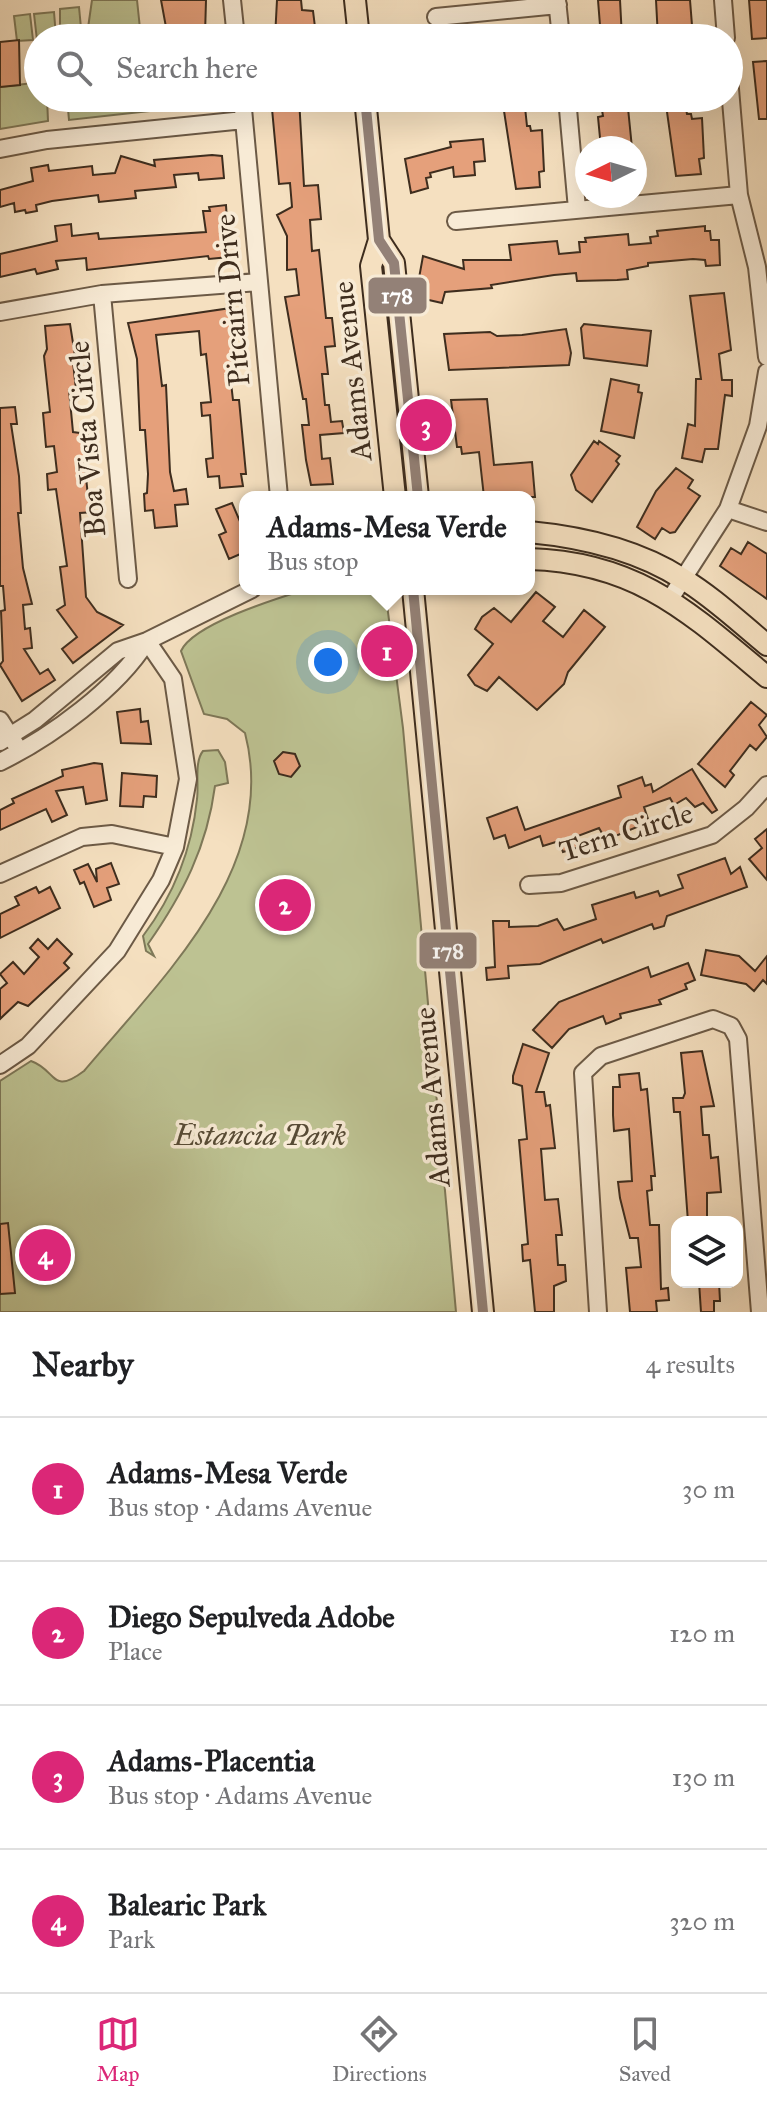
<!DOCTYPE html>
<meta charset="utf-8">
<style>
body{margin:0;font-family:"IM FELL Great Primer",serif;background:#f6f6f6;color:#202124}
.controls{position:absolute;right:24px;bottom:24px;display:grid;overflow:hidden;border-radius:16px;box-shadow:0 8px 32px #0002}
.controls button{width:72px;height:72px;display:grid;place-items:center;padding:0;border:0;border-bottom:2px solid #e0e0e0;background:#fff;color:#202124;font:40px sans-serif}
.compass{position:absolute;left:575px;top:136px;width:72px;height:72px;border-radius:50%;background:#fff;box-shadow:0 8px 32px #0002;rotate:265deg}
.you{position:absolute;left:328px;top:662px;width:28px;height:28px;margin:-20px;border:6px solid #fff;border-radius:50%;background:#1a73e8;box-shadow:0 0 0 12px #1a73e833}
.badge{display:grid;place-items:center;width:52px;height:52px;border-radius:50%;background:#db2777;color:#fff;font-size:26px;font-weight:700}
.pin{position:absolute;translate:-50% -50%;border:4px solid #fff;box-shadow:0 2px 8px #0006}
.popup{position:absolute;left:239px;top:491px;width:296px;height:104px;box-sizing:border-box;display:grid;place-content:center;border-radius:16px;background:#fff;filter:drop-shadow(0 2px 6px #0005);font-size:26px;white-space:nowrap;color:#757577}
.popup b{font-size:30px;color:#202124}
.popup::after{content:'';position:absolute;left:50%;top:100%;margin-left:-16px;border:16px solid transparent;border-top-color:#fff}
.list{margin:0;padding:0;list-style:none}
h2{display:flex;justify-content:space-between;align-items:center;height:104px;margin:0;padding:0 32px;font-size:34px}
h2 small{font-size:26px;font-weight:400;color:#757577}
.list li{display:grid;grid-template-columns:52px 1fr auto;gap:24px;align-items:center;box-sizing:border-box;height:144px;padding:0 32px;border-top:2px solid #e0e0e0}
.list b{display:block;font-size:30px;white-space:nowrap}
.list p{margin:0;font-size:26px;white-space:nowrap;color:#757577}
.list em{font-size:26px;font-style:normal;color:#757577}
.icon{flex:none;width:44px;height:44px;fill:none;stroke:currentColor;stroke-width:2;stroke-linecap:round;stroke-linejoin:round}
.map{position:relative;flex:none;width:767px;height:1312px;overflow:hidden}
.search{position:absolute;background:#fff;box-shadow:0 8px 32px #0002;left:24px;right:24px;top:24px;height:88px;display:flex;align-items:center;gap:20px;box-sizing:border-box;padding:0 28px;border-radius:44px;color:#757577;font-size:30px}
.sheet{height:680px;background:#fff}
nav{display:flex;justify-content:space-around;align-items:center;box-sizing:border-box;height:112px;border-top:2px solid #e0e0e0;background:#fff;font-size:22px;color:#757577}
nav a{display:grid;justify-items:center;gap:4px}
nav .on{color:#db2777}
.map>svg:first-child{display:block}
.green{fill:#bdc292;stroke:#7e7858;stroke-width:2}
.building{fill:#e5a07b;stroke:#3e2d1e;stroke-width:2}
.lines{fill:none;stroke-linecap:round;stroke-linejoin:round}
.minor-casing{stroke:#6c5a46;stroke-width:20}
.major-casing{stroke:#3e2d1e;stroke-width:24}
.minor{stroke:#f8ebd6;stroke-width:16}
.major{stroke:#f5e0c0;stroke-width:20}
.bus-1-casing{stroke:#f8ebd6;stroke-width:16}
.bus-1{stroke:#938177;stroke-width:10}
.labels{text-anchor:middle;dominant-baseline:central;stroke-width:7;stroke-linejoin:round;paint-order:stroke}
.street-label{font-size:30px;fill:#3e2d1e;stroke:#f8ebd6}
.park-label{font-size:30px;font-style:italic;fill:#574b35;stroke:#f8ebd6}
.line-badge{stroke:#f8ebd6;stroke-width:3}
.badge-label{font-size:22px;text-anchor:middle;font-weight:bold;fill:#fff}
</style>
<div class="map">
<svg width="767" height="1312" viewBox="0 0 767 1312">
<rect width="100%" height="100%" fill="#f5e0c0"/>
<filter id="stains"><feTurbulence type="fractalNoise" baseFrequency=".0025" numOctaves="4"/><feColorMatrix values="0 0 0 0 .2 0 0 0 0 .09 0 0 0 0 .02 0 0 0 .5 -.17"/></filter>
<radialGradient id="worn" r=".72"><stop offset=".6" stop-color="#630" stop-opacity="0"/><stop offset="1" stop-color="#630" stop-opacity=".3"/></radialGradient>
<path class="green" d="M92,0H137L141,38H109L88,28Z
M79,7L81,28L60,30V9Z
M54,12L56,37L37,40L34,14Z
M30,14L33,40L17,41L14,16Z
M33,83L38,84V98H47L48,121L0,129V87Z
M67,98H147L149,111L69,120Z
M307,589H385L403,728L456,1312H0V1081L31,1061C57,1070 51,1096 84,1071C163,977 280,867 245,733L227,719L204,714L181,651C193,624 278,598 307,589Z
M218,750L225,762L228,783L215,786C207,847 183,894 148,944L154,956L146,951L143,936C173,896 192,849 197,799C199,785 194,762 203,751Z"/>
<path class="building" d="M161,0H206L205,35L168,38Z
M277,0H301L302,10L313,11L315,27L303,28L304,38H275Z
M598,0H620L622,38H601Z
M656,0H690L693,38H658Z
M749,0H767V38L752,39Z
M19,40L20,85L0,87V42Z
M767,61V119H759L753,62Z
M271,98H299L304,186L318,185L321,219L310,220L312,251L319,250L326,318H332L335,346L325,347L328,374H322L325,405H329L331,422L342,421L344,433L320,435L322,459L330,458L333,484L311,485L306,460L302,425H309L306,399H303L285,297L299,295L296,269L287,270V236L277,215L292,207L290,183L279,184Z
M502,98H524L527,126H530L531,131L542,130L544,171L539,172L540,187L516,189Z
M609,98H627L632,148H601L598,117L603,116L602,110L610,109Z
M685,103L687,114H691L692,119L702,118L704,158L699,159L701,174L676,176L666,105Z
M483,139L485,161L474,162L475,175L454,177L453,167L430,173L431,177L426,178L428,188L411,193L405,159L451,147L450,142Z
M212,155L222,156L224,178L199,180L198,173L174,175L176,187L135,191L136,198L99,202L98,195L52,201L36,205L37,211L26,213L25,210L15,212L14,203L0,207V190L33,181L31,168L48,165L49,171L92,166L93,175L115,173L121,156L155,166L154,160Z
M226,205L229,257L209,259L208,256L87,270L86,258L56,261L58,269L37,274L35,269L0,277V254L57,241L55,226L71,224L72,236L98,233L99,239L206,232L203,211H210L209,207Z
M705,226V231H710L711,240H719L720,265L706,266L705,260L693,259L648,263V266L627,270L628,279L617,280L577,281L576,273L554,275L491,285L492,288L445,292L442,303L420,298L422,291L417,289L423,256L464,269L463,260H511L509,245L557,241L559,254L580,252L579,242H586L585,238L628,234L629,245L651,243L650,237L658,236L657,231Z
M724,293L731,350L719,354L722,380H732V396L725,395L718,449H705L702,462L682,458L688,424L695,426L696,379H701L690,296Z
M231,308L238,374H230L233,400H239L246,474H241L243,486L220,488L219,476L208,477L206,459L213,458L210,415L202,416L201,403L211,402L206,354L201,355L199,331L156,335L162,386L166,385L170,472L174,491L186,489L188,504L175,505L177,526L155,528L153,510L145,511L144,494L147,493L148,474L145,430H140L137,359L128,323Z
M70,324L76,362H73L76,390H69L73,432L88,434L84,459L88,496L92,495L94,512L80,513L86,597L97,612L123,625L73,663L62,649L77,637L57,610L65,605L60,567L67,566L56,489L48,490L47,474L57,472L54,446L46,447L43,413L50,412L44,356L47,349L45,326Z
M584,324L651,331L647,366L584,358L581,328Z
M566,329L571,353L569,365L449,370L444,334L490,332L497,336L522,335Z
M611,379L639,385L638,392L642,393L634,438L601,431Z
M487,399L494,465L532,462L535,497H484L479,452L462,454L461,447H457L451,400Z
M15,407L17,424H11L19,476L21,513H18L23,568L32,604L23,605L25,629L30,628L32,648L24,649L40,674L48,669L55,680L22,701L0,665L3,661L1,611L5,610L3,586H0V408Z
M594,441L598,444L599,441L620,456L616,461L619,464L592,502L576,490L571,475Z
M676,468L693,480L688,488L700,496L675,532L670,533L662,528L655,539L637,527L656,491Z
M232,503L245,533V552L229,559L219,535L226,532L216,509Z
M748,542L767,554V599L720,566L731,548L741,554Z
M536,592L555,607L543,621L563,637L584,610L605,627L568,672L564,684L537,710L499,677L487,691L475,685L468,675L493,644L475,629L482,617L494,608L511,622Z
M751,702L767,715L759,725L767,737L756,750L750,745L730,771L734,775L725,787L698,764Z
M140,709L141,722L148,721L151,744L121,743L117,712Z
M283,752L295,754L300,766L291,777L279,774L274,761Z
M94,763L102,764L107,800L86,804L83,787L56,791L67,815L52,822L46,809L0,830V810L14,803L12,799L63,776L62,770Z
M692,769L717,810L712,813L703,803L695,807L686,798L674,805L670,798L644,807L649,822L606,840L599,828L575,837L579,847L563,852L559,841L543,846L540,836L509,848L505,835L494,839L487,818L517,807L525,830L621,797L618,786L642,777L645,786L651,784L653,792Z
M122,773L157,776L156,797L144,796L143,807L120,806Z
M767,829V880L749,859L762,848L755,839Z
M725,858L731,874L740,867L747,887L667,916L664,926L654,929L652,924L603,943L601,939L540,964L508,966L509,978L487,980L486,968L495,967L493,921H509V927L538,926L557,919L564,930L596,919L592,905L634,892L636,898L658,891L660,896L683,888L678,875Z
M111,863L119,884L107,888L111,900L94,907L84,882L80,884L74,870L88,864L97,882L96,869Z
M36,887L39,893L50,887L60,908L0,938V914L19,905L15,897Z
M271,889L300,893L296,920L270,916Z
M38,939L48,949L57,939L72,954L64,963L69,968L28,1006L18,1002L0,1019V989L7,983L0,974L13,962L24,974L39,957L30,948Z
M706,950L739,956L755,971L767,956V984L763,980L754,991L746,984L701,975Z
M688,963L695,980L685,984L687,989L659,1000L661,1004L620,1014L621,1018L606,1024L603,1016L569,1029L552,1048L533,1030L559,1002L648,967L651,977Z
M523,1044L549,1053L536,1092H544L546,1106L550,1105L555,1148L541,1149L545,1200L558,1199L562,1235H556L558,1265H565L566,1281L554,1286V1312H535L530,1260L523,1261L522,1245L528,1244L519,1140L527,1139L522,1086L513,1083V1076Z
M702,1051L714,1106L701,1107L703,1135H709L711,1158L718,1157L721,1192L707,1193V1222H688L680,1112H674L673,1098H683L685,1093L681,1053Z
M639,1073L641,1090L647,1089L655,1176H651L652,1190L647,1191L650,1225H659L661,1289L668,1288L669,1300L656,1301L657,1312H630L626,1268L641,1267L638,1238H630L620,1198L618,1182L632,1181L629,1129L614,1131L613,1115V1087H620L619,1075Z
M8,1223L15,1293L0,1294V1224Z
M699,1282H719L720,1301H714V1312H701Z"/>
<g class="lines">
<defs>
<path id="minor" d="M232,0L236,38
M557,0L561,38
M723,0L726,38
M436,17L558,5
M729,77L739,195L757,267L767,357
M242,98L279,497
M567,98L577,209
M0,149L47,140L244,120
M456,221L739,195
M102,294L128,579
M0,312L102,294L258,282
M728,509L767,522
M670,599L728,509L758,426L767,372
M0,720L16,745
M0,742L35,720L118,651L147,641L252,589
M0,762C51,737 117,689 147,641
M0,874L82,837L112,834L175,847
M529,885L561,883L712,835L746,808L767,785
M0,1065L28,1046L117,951L161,880L175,847L188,779L173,679L147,641
M598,1312L583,1073L601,1056L713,1019L731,1026L738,1039L760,1312"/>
<path id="major" d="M355,0L359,38
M365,98L379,240L371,266L395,497
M379,240L394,263L418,497
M529,532C582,537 638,550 683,579C713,597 740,623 767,645
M529,559C637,562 689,612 767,677
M413,589L483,1312"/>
</defs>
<use href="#minor" class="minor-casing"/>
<use href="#major" class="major-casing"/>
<use href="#minor" class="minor"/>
<use href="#major" class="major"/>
<defs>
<path id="bus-1" d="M365,98L379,240L394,263L418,497
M413,589L483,1312"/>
</defs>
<use href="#bus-1" class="bus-1-casing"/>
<use href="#bus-1" class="bus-1"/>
</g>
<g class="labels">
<g class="street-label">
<text transform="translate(232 300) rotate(-95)">Pitcairn Drive</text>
<text transform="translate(352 371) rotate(-96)">Adams Avenue</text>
<text transform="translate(87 439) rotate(-95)">Boa Vista Circle</text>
<text transform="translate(626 832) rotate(-17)">Tern Circle</text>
<text transform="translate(432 1097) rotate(-95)">Adams Avenue</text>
</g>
<g class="park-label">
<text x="260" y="1135">Estancia Park</text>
</g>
</g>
<g class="line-badge">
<rect x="367" y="276" width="61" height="39" rx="8" fill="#938177"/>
<rect x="418" y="931" width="60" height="39" rx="8" fill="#938177"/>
</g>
<g class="badge-label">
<text x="397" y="303">178</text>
<text x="448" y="958">178</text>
</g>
<rect width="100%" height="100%" filter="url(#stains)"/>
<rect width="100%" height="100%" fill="url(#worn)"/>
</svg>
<div class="controls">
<button><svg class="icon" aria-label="layers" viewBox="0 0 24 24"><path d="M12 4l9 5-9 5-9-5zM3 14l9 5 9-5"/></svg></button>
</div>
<svg class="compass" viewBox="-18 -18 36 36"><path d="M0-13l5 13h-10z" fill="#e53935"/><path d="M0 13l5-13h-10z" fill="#757577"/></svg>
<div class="you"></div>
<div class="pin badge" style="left:387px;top:651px">1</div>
<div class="popup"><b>Adams-Mesa Verde</b>Bus stop</div>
<div class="pin badge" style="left:285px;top:905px">2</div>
<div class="pin badge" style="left:426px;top:425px">3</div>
<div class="pin badge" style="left:45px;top:1255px">4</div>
<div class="search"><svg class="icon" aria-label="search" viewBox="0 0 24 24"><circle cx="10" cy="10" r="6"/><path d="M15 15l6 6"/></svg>Search here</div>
</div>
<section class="sheet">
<h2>Nearby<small>4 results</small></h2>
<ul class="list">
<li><span class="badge">1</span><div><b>Adams-Mesa Verde</b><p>Bus stop · Adams Avenue</p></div><em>30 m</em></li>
<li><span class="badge">2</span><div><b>Diego Sepulveda Adobe</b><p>Place</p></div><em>120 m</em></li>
<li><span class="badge">3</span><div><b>Adams-Placentia</b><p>Bus stop · Adams Avenue</p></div><em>130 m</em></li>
<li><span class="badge">4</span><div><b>Balearic Park</b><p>Park</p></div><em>320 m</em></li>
</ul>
</section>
<nav>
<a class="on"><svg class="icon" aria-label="map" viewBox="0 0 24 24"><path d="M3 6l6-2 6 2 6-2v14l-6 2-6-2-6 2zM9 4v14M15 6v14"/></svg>Map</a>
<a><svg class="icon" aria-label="directions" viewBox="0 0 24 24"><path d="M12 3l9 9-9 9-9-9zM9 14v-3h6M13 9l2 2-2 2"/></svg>Directions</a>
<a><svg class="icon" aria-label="saved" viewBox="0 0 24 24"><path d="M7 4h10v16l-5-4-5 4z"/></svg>Saved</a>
</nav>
